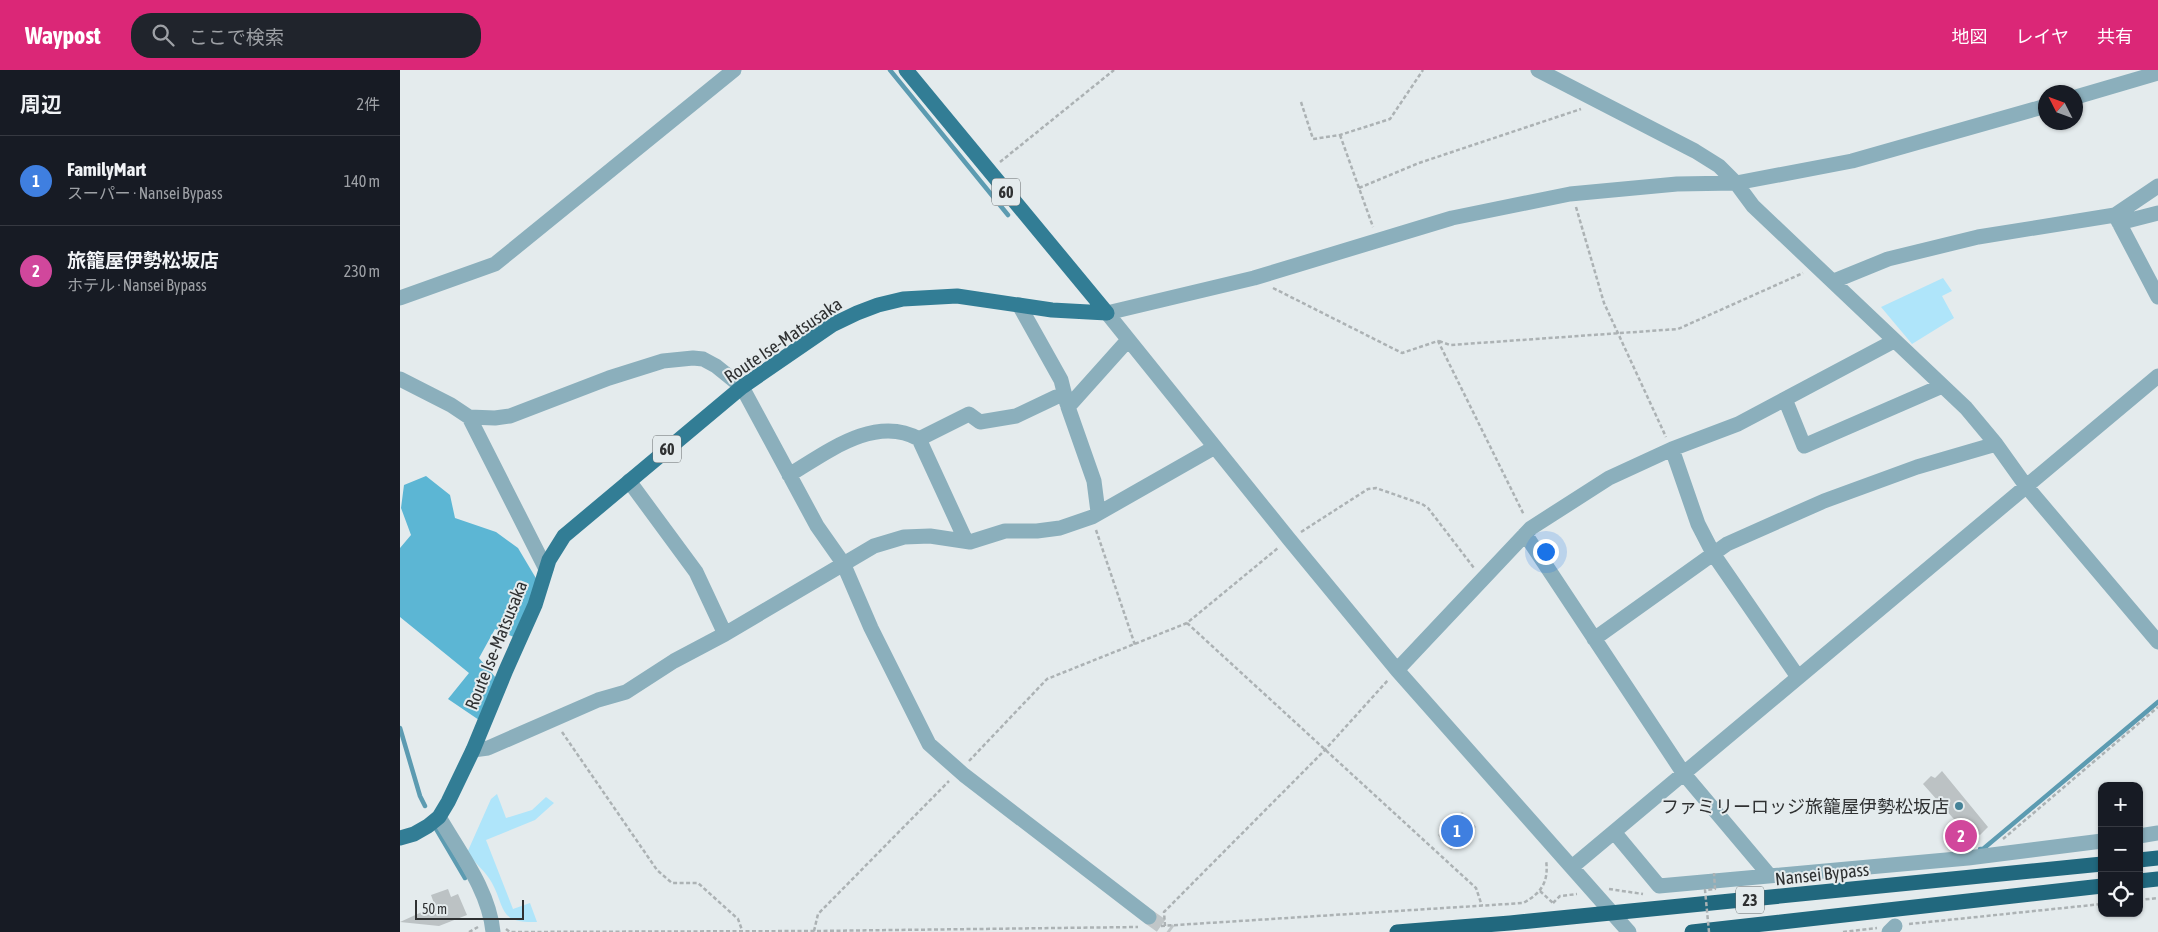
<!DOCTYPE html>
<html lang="ja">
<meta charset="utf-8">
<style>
body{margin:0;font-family:"Asap Condensed","Noto Sans JP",sans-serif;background:#20242c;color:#f1f3f6}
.controls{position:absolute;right:15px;bottom:15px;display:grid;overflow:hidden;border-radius:10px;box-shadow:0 1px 4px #0004}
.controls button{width:45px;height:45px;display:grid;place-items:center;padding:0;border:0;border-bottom:1px solid #363941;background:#171b24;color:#f1f3f6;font:25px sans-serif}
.compass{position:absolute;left:1638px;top:15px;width:45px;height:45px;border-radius:50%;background:#171b24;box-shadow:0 1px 4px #0004;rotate:312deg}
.scale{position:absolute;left:15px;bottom:12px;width:109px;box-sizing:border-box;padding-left:5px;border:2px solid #2f3132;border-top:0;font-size:14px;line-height:18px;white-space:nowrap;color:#2f3132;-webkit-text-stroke:4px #e4ebed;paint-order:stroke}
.you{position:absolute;left:1145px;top:481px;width:18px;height:18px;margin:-12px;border:4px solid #fff;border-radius:50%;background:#1a73e8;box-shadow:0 0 0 8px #1a73e833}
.badge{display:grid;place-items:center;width:32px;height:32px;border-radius:50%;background:#db2777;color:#fff;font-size:16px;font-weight:700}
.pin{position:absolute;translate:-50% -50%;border:2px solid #fff;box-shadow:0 1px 5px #0006}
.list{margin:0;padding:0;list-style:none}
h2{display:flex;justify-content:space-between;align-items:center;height:65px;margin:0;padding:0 20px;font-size:21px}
h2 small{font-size:16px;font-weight:400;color:#9ea1a6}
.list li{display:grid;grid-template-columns:32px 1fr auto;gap:15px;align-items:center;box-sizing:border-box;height:90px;padding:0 20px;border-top:1px solid #363941}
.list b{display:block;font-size:19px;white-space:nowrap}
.list p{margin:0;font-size:16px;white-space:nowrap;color:#9ea1a6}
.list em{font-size:16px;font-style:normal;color:#9ea1a6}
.icon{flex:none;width:28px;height:28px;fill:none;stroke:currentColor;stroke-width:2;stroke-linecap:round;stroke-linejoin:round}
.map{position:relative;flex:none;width:1758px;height:862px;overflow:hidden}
header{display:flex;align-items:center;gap:30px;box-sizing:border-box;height:70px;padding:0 25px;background:#db2777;color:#fff}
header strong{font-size:24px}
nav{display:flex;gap:28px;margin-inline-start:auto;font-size:18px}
.search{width:350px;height:45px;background:#20242c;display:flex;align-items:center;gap:12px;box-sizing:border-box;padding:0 18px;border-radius:20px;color:#9ea1a6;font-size:19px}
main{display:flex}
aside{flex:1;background:#171b24}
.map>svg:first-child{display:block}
.green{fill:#afe5fa}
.forest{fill:#5cb6d4}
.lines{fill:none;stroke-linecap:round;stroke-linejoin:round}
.stream{stroke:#5c9bb1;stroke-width:4.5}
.building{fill:#bcc2c4}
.minor-tunnel{stroke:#c0c6c8;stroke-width:15;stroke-dasharray:15 8;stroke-linecap:butt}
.path{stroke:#acb2b4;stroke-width:2.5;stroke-dasharray:4 2.5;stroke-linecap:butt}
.minor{stroke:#8bafbc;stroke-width:15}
.major{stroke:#327d95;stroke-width:15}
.highway{stroke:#21687e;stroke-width:15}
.path-bridge{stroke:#acb2b4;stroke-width:2.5;stroke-dasharray:4 2.5;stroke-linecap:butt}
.poi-dot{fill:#448297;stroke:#e4ebed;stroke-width:2}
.labels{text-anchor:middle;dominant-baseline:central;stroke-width:4;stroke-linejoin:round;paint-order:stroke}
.shield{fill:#e4ebed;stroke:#65696a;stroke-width:1}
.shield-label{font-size:16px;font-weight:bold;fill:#2f3132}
.street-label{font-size:18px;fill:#2f3132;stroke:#e4ebed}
.poi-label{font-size:18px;fill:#2f3132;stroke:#e4ebed;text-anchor:end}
</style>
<header>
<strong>Waypost</strong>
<div class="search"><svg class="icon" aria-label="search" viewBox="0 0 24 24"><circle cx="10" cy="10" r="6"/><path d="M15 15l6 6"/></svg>ここで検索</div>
<nav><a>地図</a><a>レイヤ</a><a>共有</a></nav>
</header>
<main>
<aside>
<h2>周辺<small>2件</small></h2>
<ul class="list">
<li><span class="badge" style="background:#3f7fe0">1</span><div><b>FamilyMart</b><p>スーパー · Nansei Bypass</p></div><em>140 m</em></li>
<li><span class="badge" style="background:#d1479c">2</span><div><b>旅籠屋伊勢松坂店</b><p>ホテル · Nansei Bypass</p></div><em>230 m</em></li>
</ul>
</aside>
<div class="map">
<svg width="1758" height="862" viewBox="0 0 1758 862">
<rect width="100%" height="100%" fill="#e4ebed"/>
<path class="green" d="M1543,208L1552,221L1542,226L1554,248L1512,274L1481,237Z
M97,724L106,748L132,740L146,727L154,733L135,750L86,770L113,839L130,833L137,852C98,853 106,839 92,813C86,802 75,793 67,783L91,729Z"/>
<path class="forest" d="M26,406L50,425L55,448L96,462L118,478L137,510L116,568L95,559L79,588L96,608L79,650L48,629L69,603L0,547V478L11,465L1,438L4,415Z"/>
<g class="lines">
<path class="stream" d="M490,0L608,145
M0,658L20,726L25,736
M35,757L65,808
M1580,779H1583L1758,632"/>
</g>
<path class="building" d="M1542,701L1588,757L1580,765L1574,761L1558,774L1550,765L1560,756L1523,714L1531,706L1535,708Z
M1062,742L1076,757L1051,780L1038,765Z
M48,819L51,827L58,824L67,845L39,856L0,852L35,836L31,825Z"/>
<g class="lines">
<path class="minor-tunnel" d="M749,847L770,862"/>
<path class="path" d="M901,32L913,69L940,65L990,49L1023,0
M940,65L973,157
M600,92L714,0
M959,118L1019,93L1181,39
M1176,137L1204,233L1266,367
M873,218L1002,283L1038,271L1124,445
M1039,271L1050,275L1278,259L1403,203
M696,460L735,575
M901,462L968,419L976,418L1022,434L1028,438L1074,498
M787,553L1076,818L1082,836
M162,662L257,800L272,813H298L338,849L342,860
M569,691L647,609L787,553L878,478
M1603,769L1758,637
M1209,819L1243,824
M1140,821L1153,833
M1739,830L1758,828
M1153,833L1160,826L1177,824
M1509,854L1702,834
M761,856L1123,833C1142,823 1149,811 1146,790
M765,856L764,842L923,682L988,610
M106,859L110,862L414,861L738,857
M414,861L418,844L549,711
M69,862L78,857
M1443,862L1477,858"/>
<path class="minor" d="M1138,0L1295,81L1319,96L1336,113L1353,136L1566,338L1596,374L1626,416L1758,572
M1676,27L1758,3
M1715,145L1758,116
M1719,153L1758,143
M1434,211L1488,189L1578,167L1715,145L1758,227
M0,228L95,194L334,0
M619,235L661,310L667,334
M0,309L51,335L69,347L95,348L110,346L209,308L263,291L293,288L303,289L316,296L342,317L417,456L443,493L471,558L529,674L564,705L749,847
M1385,329L1404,376L1542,316
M69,347L146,499
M519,369L569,344L580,352L616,346L656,327L665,325
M1272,379L1298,454L1314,485L1398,607
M389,405C426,383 475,344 519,369L566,471
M229,411L296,502L325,564
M698,442L694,411L668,337L728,270
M1125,464L1284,704L1370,806
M1194,569L1327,474L1424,431L1517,397L1596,374
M997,600L1131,458L1209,408L1272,379L1338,354L1494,271
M73,680L88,678L198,630L226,622L274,591L325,564L474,476L504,467L530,466L570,472L605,461H637L660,458L692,447L815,377
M39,747C59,782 89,820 93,862
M1214,762L1259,816L1568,788L1702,771
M1739,766L1758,763
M1172,797L1758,306
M1229,862L997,600L889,469L707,243L854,208L1052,148L1170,124L1277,114L1336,113L1452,91L1646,36
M1489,862L1495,856"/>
<path class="major" d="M506,0L707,243
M0,768L14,764L28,756L39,747L48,732L73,680L106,600L135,535L149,490L164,466L342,317L432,255L457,243L478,235L503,229L557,226L652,240L707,243"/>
<path class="highway" d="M1739,790L1758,788
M1739,811L1758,809
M997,862L1110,853L1702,794
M1292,862L1702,816"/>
<path class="path-bridge" d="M1309,862L1305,820L1315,819L1314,803"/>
</g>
<circle class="poi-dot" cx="1559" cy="736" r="5"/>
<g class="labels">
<g class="shield">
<rect x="592" y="108.5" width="28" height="27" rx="4"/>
<rect x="253" y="365.5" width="28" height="27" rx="4"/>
<rect x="1336" y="816.5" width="28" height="27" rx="4"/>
</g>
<g class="shield-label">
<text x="606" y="122">60</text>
<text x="267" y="379">60</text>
<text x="1350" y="830">23</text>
</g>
<g class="street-label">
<text transform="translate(383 270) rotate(-34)">Route Ise-Matsusaka</text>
<text transform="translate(96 575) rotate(-68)">Route Ise-Matsusaka</text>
<text transform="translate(1422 804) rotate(-6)">Nansei Bypass</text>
</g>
<g class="poi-label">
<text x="1549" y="736">ファミリーロッジ旅籠屋伊勢松坂店</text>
</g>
</g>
</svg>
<div class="controls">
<button>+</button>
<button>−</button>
<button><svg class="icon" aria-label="locate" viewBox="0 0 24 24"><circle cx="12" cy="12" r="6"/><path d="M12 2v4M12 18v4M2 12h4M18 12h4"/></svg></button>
</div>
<svg class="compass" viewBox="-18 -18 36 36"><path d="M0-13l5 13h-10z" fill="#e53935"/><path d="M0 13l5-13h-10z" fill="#9ea1a6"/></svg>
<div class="scale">50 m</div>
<div class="you"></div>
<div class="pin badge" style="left:1057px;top:761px;background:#3f7fe0">1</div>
<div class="pin badge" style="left:1561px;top:766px;background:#d1479c">2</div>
</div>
</main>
